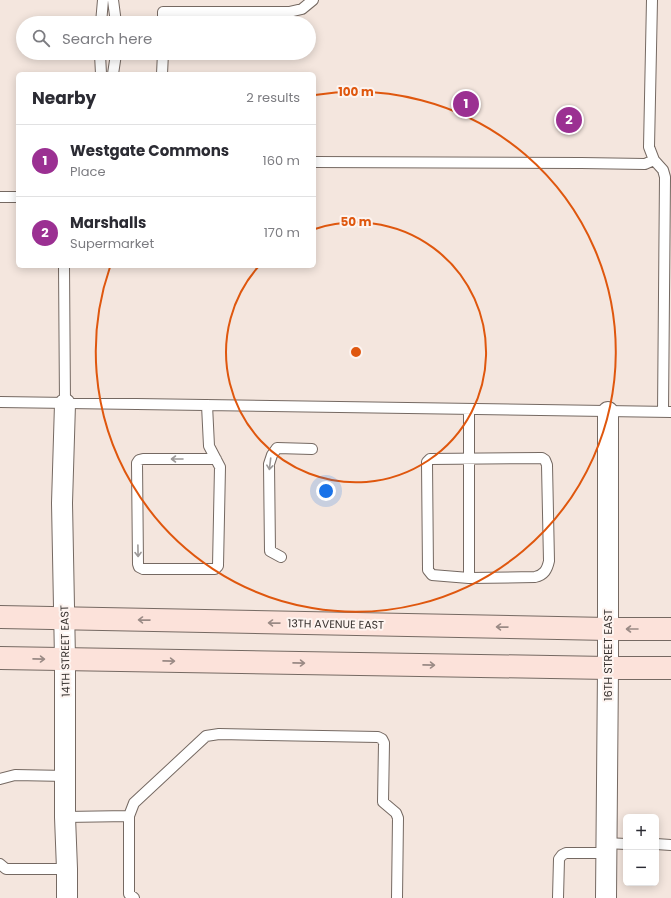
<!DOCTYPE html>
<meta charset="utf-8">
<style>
body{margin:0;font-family:Poppins,sans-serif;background:#f7f7f7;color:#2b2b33}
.controls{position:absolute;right:12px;bottom:12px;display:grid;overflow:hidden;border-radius:6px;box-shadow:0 2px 10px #0003}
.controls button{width:36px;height:36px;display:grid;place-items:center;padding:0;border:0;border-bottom:1px solid #e1e1e2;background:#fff;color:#2b2b33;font:20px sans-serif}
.you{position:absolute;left:326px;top:491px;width:14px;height:14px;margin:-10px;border:3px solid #fff;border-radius:50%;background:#1a73e8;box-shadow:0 0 0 6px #1a73e833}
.badge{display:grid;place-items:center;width:26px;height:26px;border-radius:50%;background:#9b3092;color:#fff;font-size:13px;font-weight:700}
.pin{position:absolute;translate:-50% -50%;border:2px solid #fff;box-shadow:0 1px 4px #0006}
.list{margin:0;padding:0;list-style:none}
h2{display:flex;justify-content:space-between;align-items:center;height:52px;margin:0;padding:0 16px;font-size:17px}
h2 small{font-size:13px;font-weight:400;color:#7c7c81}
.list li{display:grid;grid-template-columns:26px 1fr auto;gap:12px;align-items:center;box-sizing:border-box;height:72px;padding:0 16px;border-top:1px solid #e1e1e2}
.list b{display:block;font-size:15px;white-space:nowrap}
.list p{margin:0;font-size:13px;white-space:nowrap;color:#7c7c81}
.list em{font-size:13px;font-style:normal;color:#7c7c81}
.icon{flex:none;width:22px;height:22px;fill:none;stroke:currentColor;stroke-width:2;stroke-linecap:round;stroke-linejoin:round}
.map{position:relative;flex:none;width:671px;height:898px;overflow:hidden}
.search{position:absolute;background:#fff;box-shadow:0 2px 10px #0003;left:16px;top:16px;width:300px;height:44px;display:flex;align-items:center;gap:10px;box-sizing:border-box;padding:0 14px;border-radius:22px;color:#7c7c81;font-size:15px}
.panel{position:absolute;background:#fff;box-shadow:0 2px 10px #0003;left:16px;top:72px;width:300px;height:196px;border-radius:6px}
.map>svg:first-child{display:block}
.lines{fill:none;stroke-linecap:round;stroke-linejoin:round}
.service-casing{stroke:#756962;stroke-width:12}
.minor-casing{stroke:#756962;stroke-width:22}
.secondary-casing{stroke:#756962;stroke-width:24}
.service{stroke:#fff;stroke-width:10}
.minor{stroke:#fff;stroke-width:20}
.secondary{stroke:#fce2da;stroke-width:22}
.oneway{stroke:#9c9998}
.oneway2{stroke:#9a8a85}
.ring{fill:none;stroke:#df570e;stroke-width:2}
.labels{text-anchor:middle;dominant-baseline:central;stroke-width:4;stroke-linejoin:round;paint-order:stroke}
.street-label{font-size:11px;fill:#393330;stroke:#fdf4f0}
.centre{fill:#df570e;stroke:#fdf4f0;stroke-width:2}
.ring-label{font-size:12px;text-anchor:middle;font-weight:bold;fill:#df570e;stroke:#fdf4f0;stroke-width:4;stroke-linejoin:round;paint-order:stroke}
</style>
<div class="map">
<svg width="671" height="898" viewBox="0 0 671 898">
<rect width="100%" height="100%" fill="#f4e6de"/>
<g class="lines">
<defs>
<path id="service" d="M113,0L116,23
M652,0L649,147L654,160L663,170L665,177L663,412
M101,23L103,0
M163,23V12H289L302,9L313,0
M100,54L101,74
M113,74L116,54
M162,74L163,53
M314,162L581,163L645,164L654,160
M0,197H18
M64,266L65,404
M0,402L671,412
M207,405L209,446L220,467L218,566L215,569H143L139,567L138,564L137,463L139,460L143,459H216
M542,458L545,460L547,465L549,561C547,570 544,575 535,577L469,578L432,575L428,570L427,462L430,459Z
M281,557L270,551L269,464L272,455L277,448L312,449
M469,578V410
M0,779L15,775L66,776
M129,816L134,803L206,736L219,734L378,737L382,739L384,743L383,802L396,813L398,818L397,898
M65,817L129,816V894L134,898
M606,843L626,844
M656,844L671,845
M0,864L6,869H67
M558,898L559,859L562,855L566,853H606"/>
<path id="minor" d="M65,404L62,503L65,659V817L67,869V898
M606,898L608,668V412"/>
<path id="secondary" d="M0,617L608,629H671
M0,658L608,668H671"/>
</defs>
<use href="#service" class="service-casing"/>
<use href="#minor" class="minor-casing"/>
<use href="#secondary" class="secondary-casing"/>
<use href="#service" class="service"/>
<use href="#minor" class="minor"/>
<use href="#secondary" class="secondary"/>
</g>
<defs><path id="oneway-shaft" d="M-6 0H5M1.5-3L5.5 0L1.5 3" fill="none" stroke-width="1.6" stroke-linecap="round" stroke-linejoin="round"/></defs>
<g class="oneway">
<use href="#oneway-shaft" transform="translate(177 459) rotate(-180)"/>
<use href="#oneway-shaft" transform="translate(270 464) rotate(97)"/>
<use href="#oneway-shaft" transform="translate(138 551) rotate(89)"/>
</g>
<g class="oneway2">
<use href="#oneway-shaft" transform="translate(144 620) rotate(-179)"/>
<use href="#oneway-shaft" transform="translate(274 623) rotate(-179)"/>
<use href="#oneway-shaft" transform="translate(502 627) rotate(-179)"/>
<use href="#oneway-shaft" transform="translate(632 629) rotate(180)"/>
<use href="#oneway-shaft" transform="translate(39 659) rotate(1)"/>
<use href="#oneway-shaft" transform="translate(169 661) rotate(1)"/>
<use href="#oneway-shaft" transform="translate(299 663) rotate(1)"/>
<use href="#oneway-shaft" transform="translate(429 665) rotate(1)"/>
</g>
<g class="ring">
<path d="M315 229A130 130 0 1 1 258 267"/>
<path d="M315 95A260 260 0 1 1 110 267"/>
</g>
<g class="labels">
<g class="street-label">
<text transform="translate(336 624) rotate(1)">13TH AVENUE EAST</text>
<text transform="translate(65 651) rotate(-91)">14TH STREET EAST</text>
<text transform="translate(608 655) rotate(-90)">16TH STREET EAST</text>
</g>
</g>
<circle cx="356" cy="352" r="6" class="centre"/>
<g class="ring-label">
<text x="356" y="96">100 m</text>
<text x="356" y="226">50 m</text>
</g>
</svg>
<div class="controls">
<button>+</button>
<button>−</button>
</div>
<div class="you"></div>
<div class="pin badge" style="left:466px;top:104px">1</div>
<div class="pin badge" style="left:569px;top:120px">2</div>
<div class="search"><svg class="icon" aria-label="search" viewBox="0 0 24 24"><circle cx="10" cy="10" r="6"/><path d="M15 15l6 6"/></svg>Search here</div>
<section class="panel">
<h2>Nearby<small>2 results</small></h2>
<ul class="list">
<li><span class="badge">1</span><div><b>Westgate Commons</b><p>Place</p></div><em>160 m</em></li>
<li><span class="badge">2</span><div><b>Marshalls</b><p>Supermarket</p></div><em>170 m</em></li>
</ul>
</section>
</div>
